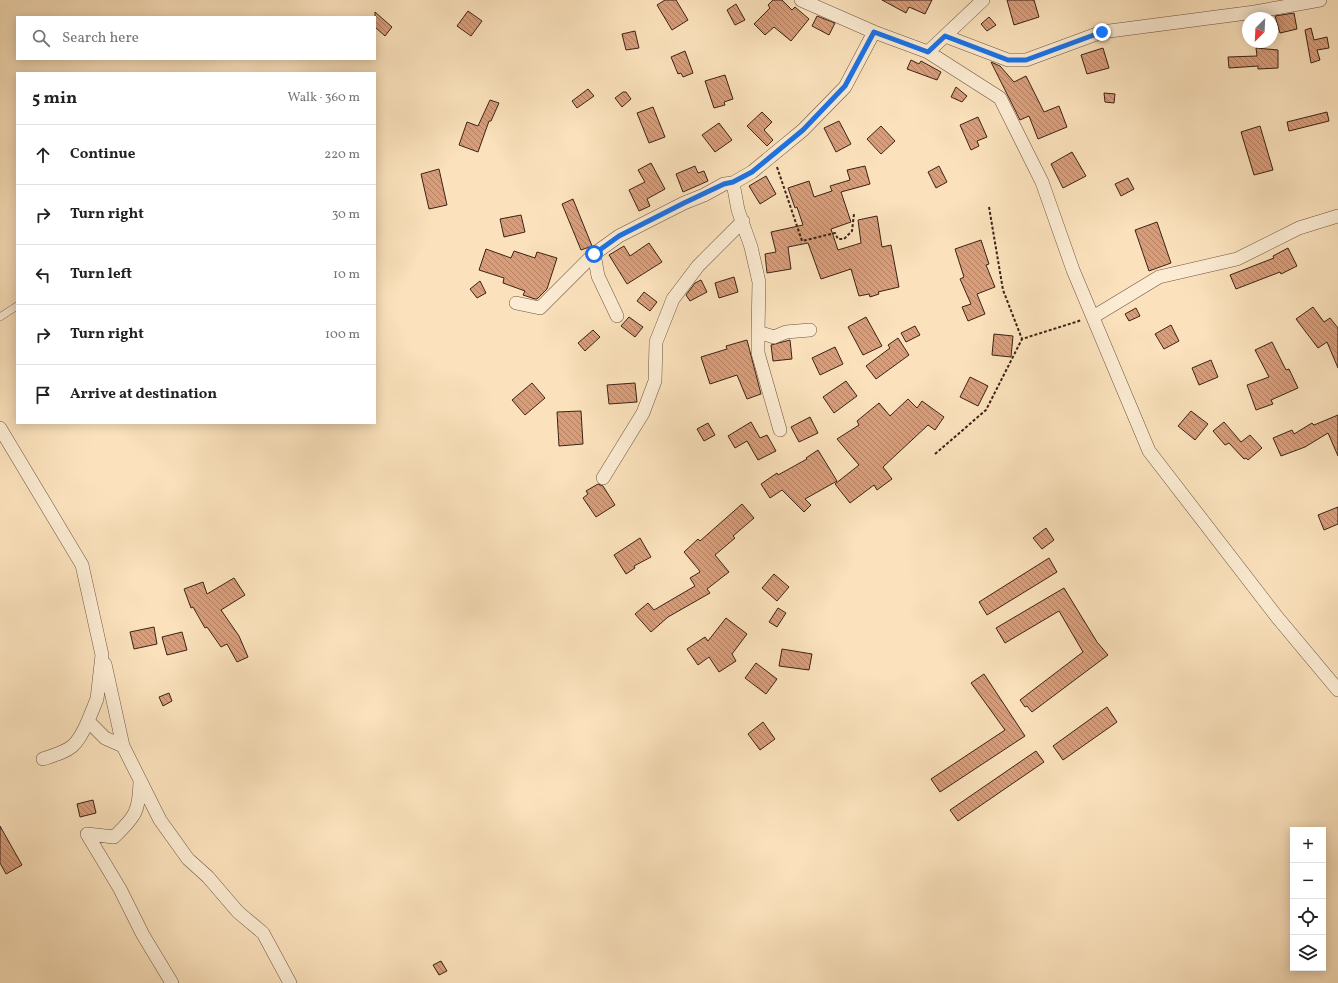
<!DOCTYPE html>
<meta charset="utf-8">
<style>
body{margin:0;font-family:Vollkorn,serif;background:#f2f2f2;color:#222}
.controls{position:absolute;right:12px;bottom:12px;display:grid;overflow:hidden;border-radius:0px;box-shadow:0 2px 10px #0003}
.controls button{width:36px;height:36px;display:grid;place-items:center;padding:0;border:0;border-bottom:1px solid #e0e0e0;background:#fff;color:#222;font:20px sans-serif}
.compass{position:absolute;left:1242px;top:12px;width:36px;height:36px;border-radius:50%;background:#fff;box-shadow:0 2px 10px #0003;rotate:204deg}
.stop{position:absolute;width:12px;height:12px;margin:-9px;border:3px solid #1a73e8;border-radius:50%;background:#fff}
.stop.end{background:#1a73e8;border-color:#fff;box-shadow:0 1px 4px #0008}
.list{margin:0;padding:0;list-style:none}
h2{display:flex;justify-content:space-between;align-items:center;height:52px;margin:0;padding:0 16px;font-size:17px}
h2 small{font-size:13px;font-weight:400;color:#767676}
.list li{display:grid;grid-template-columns:26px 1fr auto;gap:12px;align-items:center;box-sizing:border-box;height:60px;padding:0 16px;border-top:1px solid #e0e0e0}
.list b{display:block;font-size:15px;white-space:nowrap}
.list em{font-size:13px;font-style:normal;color:#767676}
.icon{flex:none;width:22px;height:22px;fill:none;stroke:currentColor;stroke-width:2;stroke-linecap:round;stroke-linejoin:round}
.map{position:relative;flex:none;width:1338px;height:983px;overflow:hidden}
.search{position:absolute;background:#fff;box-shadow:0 2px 10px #0003;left:16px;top:16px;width:360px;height:44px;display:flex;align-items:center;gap:10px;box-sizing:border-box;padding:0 14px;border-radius:0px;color:#767676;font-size:15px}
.panel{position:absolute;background:#fff;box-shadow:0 2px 10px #0003;left:16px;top:72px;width:360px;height:352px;border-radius:0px}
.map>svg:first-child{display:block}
.building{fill:url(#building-back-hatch);stroke:#3c2316}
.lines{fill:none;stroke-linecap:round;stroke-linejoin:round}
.service-casing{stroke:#6c5340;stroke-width:8}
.minor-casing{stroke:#6c5340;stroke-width:14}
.path{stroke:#3c2316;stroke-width:2;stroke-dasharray:3 2;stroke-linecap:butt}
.service{stroke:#fcecd3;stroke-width:7}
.minor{stroke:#fcecd3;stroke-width:13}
.route{stroke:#1a73e8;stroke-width:5}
</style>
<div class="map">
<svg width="1338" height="983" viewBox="0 0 1338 983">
<defs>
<pattern id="building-back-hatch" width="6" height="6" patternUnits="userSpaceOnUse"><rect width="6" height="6" fill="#d99d7a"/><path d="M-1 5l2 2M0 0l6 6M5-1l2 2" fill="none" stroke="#b18063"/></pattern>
</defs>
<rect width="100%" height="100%" fill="#fbe2bc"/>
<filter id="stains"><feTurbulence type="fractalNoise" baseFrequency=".005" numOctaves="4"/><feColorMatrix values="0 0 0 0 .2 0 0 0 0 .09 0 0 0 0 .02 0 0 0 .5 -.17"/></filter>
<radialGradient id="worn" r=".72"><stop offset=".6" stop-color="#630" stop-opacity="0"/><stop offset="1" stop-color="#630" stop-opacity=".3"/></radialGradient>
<path class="building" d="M665,0H676L688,20L672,30L657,5Z
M773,0H782L792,10L795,7L809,19L791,41L774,27L765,35L754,24L770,8L768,5Z
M882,0H932L925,14L909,7L906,13Z
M1007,0H1034L1039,17L1014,25Z
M736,4L745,20L735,25L727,10Z
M468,11L482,21L471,36L457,26Z
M375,12L392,27L385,36L375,27Z
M1294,13L1297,29L1280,33L1275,16Z
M817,16L835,23L829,35L812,26Z
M989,17L996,25L987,31L981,24Z
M1311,28L1314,40L1327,37L1329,48L1317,50L1320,60L1311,63L1305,30Z
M635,31L639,48L626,50L622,34Z
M1103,48L1109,68L1087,74L1081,55Z
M1256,48L1278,50V68L1258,69V66L1229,68L1228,57L1257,56Z
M685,51L693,73L683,77L681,73L678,74L671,57Z
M911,60L919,64L921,61L941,72L937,80L907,69Z
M991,62L1000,66L1014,82L1026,76L1044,112L1059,106L1067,127L1038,139L1029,116L1020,120Z
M725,75L733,99L724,102L725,105L714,108L705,81Z
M956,87L967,96L962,102L951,97Z
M588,89L594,96L577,108L572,101Z
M623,92H626L631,99L622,107L615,98Z
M1104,93L1115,94L1114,103L1105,102Z
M490,100L499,103L491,121H489L478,152L459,145L467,122L478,126Z
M653,107L665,137L649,143L637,113Z
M762,112L772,122L764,130L773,140L767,146L747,126Z
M1327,112L1329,121L1289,131L1287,122Z
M978,117L987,137L977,141L979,146L971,150L960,125Z
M839,121L851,144L836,152L824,128Z
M719,123L732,140L715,152L702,135Z
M881,126L895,141L881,154L867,139Z
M1260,126L1273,170L1254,175L1241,132Z
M1072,152L1086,176L1063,188L1051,164Z
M651,163L665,189L647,199L650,206L639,211L629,190L645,182L638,170Z
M695,166L698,173L704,171L708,181L683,192L676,174Z
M865,166L870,184L841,192L851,222L831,229L838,250L861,243L858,220L877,216L882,247L891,245L899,287L878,292L879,294L870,297L869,294L859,296L851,269L821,279L808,243L788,247L791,269L767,273L765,254L776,252L771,232L803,225L797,207L795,208L788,188L809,181L814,197L832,191L830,186L850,180L847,170Z
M939,166L947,182L936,188L928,172Z
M439,169L447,205L429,209L421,174Z
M766,176L776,194L760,204L749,186Z
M1128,178L1134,189L1121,196L1115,184Z
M573,199L592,246L581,250L562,204Z
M521,215L525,232L504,237L500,219Z
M1157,222L1171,263L1149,271L1135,230Z
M981,240L989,264L986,265L995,287L977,294L985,314L968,321L962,307L971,304L960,279L964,277L955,249Z
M649,243L662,262L627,284L609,255L624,246L630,256Z
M1288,248L1297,266L1281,274L1280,272L1236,289L1230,275L1274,258L1273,256Z
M486,249L511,258L514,251L535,258L537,252L557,258L547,289L537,299H535L523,295L525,291L503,283L504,278L479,270Z
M734,277L738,292L719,298L715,283Z
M701,280L707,292L690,301L686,295L695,283Z
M480,281L486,293L477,298L470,289Z
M644,292L657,302L650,311L637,301Z
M1313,307L1324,322L1330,318L1338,328V368L1327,342L1318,348L1296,319Z
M1136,308L1140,316L1129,321L1125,314Z
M629,317L643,327L635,337L621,326Z
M866,317L882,346L863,355L848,327Z
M1171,325L1179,341L1164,349L1155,334Z
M915,326L920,335L906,342L901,333Z
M593,330L600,337L585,351L578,343Z
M994,334L1013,336L1011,357L992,355Z
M898,338L909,355L876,379L866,366L890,348L888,345Z
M747,340L761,394L747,399L737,375L710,384L701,357L727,349L726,346Z
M790,340L792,359L773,361L771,345Z
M1272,342L1286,370L1289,369L1298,388L1271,400L1273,404L1256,410L1247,385L1269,377L1255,350Z
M835,347L843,364L820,375L812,358Z
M1211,360L1218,377L1199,385L1192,368Z
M970,377L988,386L978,406L960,397Z
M846,381L857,396L834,413L823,397Z
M532,383L545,398L525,415L512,400Z
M635,383L637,402L609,404L607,385Z
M908,399L917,408L922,401L944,417L935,430L928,425L883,467L892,479L877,490L874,485L850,503L835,484L859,465L837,439L859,425L857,421L879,403L890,416Z
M581,411L583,444L559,446L557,412Z
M1191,411L1208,424L1195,440L1178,426Z
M1338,415V456L1328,433L1305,447L1281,456L1273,438L1292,430L1294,434L1312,423L1314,425Z
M810,417L818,433L799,442L791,427Z
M751,422L760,438L767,435L776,451L758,460L747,441L735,448L728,436Z
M1224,422L1241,442L1250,435L1262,448L1248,460L1246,458L1244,459L1229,443L1225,445L1213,431Z
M708,423L715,435L704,441L697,429Z
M818,450L837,481L805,499L811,505L804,512L782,490L770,498L761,484L777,473L778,475L807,459L806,458Z
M598,484L603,486L615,505L596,517L583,498L588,494L586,491Z
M742,504L754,518L733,536L735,538L715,555L729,572L707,589L710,593L668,617L651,632L635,614L648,603L654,610L695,586L690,578L700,572L699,570L684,552L698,539L700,541Z
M1338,507V524L1324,530L1318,515Z
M1046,528L1054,540L1042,549L1033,538Z
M640,538L651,557L634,566L635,568L626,574L614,555Z
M1049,558L1057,572L987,615L979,602Z
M774,574L789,587L777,601L762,588Z
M234,578L245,595L221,610L239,636L248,657L237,662L227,644L221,647L207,627L205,628L193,607L191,608L184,589L203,582L207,594Z
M1064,588L1097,642L1108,655L1032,712L1027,706L1025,707L1020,700L1083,652L1059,611L1005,643L996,628Z
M778,608L786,613L777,627L769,622Z
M726,618L747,634L732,654L736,661L719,672L709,657L698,665L687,649L705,637L708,641Z
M154,627L157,644L134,649L130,632Z
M182,632L187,650L167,655L162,637Z
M782,649L812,654L809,670L779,666Z
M756,663L777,679L766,694L745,678Z
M984,674L1025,736L940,792L931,779L1005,730L971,683Z
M169,693L172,701L163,706L159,697Z
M1107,707L1117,722L1063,760L1053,746Z
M763,722L775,739L760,750L748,734Z
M1036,751L1044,762L958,821L950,810Z
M93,800L96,813L80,817L77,804Z
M0,826L22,865L6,874L0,863Z
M441,961L447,971L439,975L433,965Z"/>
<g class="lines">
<defs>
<path id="service" d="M0,317L17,306"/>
<path id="minor" d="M801,0L874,32L928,52L1000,98L1042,182L1073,270L1149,451L1277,617L1338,690
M945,36L1008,60H1026L1102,32L1255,12L1320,0
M928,52L983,0
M594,254L598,276L617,316
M516,303L540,308L594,254L619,236L684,203L704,195L724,184L733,183
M1093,317L1159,277L1237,259L1299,228L1338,216
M810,330L786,332L774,337L758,332L759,282L751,247L738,210L733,183L752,172L803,130L845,87L874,32
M758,332V353L780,430
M0,428L82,565L102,655L97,699L88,721L105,738L123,746L160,820L188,859L208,877L238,912L263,933L290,983
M603,478L643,413L655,381L656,342L673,299L698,266L743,221
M105,664L123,746
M43,759C70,750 76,749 88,721
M140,782C139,811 136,816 114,837L87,834L120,889L143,935L172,983"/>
</defs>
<use href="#service" class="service-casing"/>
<use href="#minor" class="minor-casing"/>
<path class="path" d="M777,167L802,241L835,233L838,239H844L852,231L854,214
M989,207L1003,290L1022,339
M935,454L986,410L1022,339L1082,320"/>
<use href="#service" class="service"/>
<use href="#minor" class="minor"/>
</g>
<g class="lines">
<path class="route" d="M594,254L619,236L684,203L724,184L733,182L752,172L803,130L845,86L874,32L928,52L945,36L1008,60H1026L1102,32"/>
</g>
<rect width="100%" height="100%" filter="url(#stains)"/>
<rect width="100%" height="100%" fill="url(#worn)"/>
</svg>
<div class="controls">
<button>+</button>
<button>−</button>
<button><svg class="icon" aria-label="locate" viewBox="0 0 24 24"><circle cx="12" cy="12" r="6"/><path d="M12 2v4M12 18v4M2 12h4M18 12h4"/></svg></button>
<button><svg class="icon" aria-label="layers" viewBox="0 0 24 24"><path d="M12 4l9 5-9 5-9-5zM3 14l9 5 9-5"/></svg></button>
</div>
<svg class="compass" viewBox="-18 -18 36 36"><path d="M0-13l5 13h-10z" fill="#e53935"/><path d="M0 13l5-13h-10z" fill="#767676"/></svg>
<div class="stop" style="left:594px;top:254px"></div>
<div class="stop end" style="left:1102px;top:32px"></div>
<div class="search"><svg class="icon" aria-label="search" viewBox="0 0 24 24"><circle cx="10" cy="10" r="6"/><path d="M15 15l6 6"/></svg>Search here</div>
<section class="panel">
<h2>5 min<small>Walk · 360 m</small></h2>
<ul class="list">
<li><svg class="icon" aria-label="ahead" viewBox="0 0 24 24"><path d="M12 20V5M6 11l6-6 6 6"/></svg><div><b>Continue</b></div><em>220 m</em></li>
<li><svg class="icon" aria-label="right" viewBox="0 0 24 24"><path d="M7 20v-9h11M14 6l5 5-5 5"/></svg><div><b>Turn right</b></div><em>30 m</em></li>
<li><svg class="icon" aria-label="left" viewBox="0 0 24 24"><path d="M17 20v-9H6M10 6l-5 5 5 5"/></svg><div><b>Turn left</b></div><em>10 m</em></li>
<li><svg class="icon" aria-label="right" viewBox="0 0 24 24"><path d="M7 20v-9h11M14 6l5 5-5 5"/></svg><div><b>Turn right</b></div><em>100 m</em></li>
<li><svg class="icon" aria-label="arrive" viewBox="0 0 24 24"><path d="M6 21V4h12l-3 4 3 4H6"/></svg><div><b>Arrive at destination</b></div></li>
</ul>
</section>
</div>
